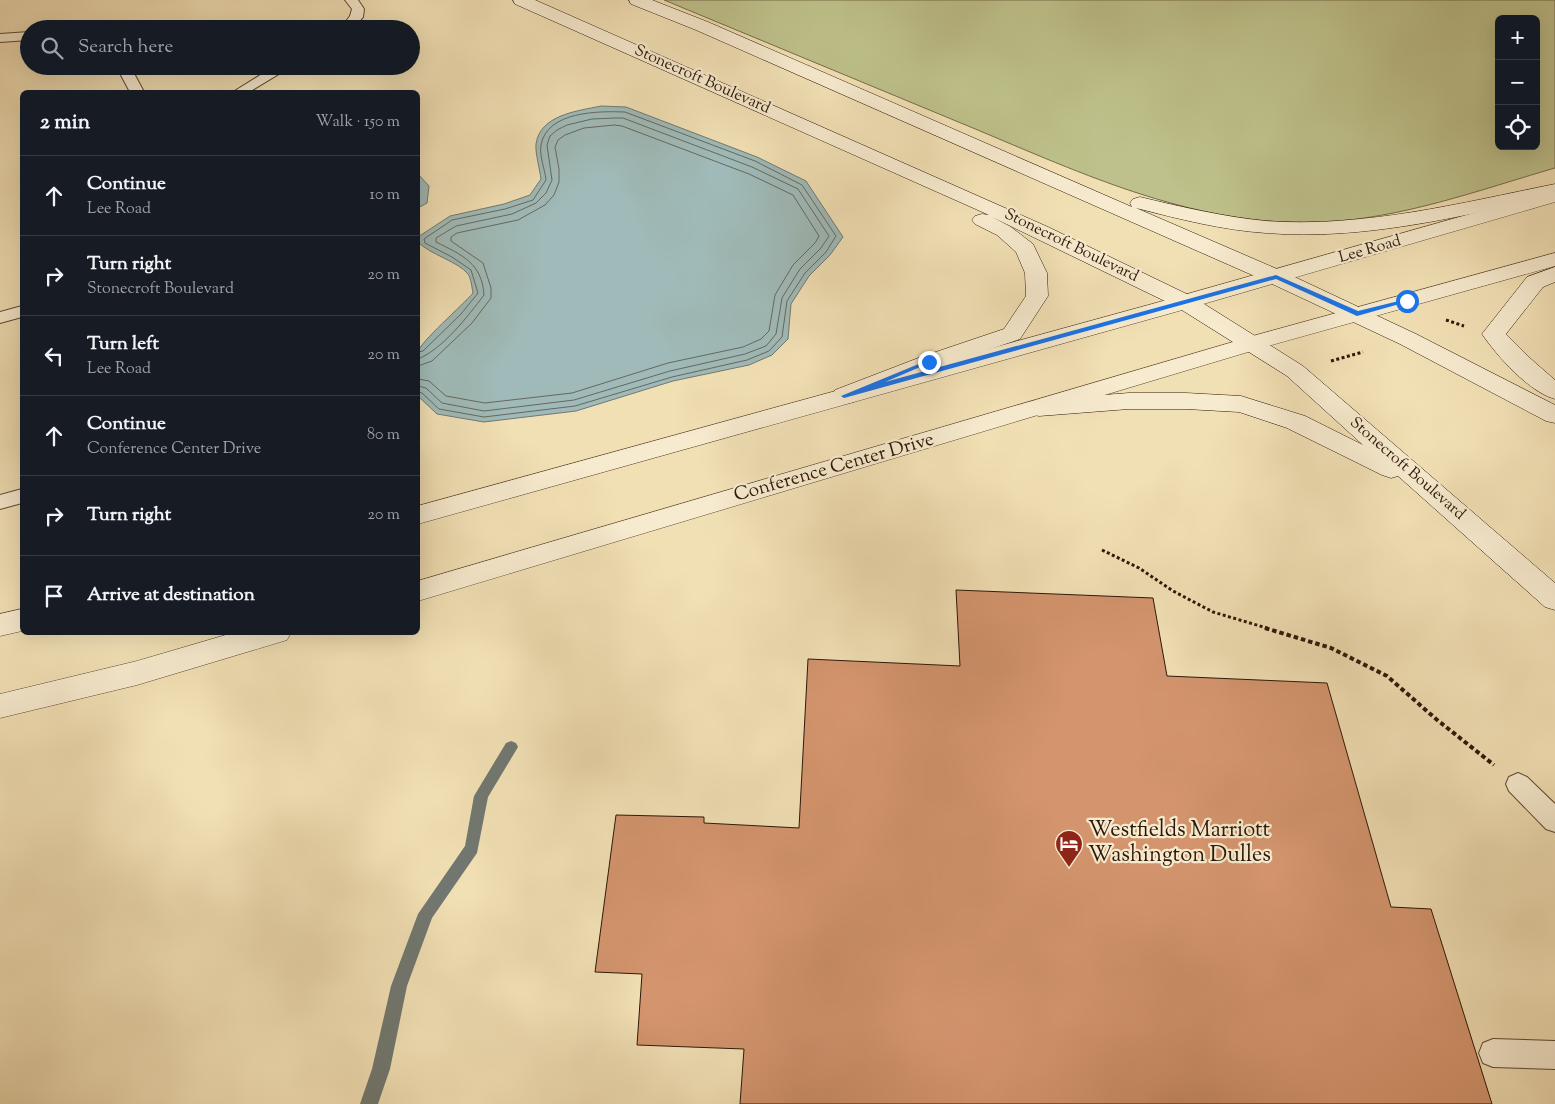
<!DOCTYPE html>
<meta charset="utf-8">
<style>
body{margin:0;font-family:"Sorts Mill Goudy",serif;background:#242831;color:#f1f3f6}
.controls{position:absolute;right:15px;top:15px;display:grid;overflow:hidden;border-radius:8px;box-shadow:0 5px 20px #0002}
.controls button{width:45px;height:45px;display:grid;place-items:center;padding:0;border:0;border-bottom:1px solid #363941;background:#171b24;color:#f1f3f6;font:25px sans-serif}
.stop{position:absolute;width:15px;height:15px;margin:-11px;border:4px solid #1a73e8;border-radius:50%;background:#fff}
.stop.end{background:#1a73e8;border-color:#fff;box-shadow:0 1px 5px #0008}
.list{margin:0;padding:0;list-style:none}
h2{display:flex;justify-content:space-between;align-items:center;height:65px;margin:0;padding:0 20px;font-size:21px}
h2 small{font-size:16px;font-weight:400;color:#9ea1a6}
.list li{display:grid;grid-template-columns:32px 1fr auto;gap:15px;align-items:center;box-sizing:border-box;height:80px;padding:0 20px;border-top:1px solid #363941}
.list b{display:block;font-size:19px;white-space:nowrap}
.list p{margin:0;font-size:16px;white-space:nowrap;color:#9ea1a6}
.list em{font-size:16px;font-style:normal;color:#9ea1a6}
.icon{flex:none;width:28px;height:28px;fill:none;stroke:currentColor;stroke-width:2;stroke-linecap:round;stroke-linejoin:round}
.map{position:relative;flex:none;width:1555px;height:1104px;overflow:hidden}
.search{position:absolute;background:#171b24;box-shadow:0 5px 20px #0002;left:20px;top:20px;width:400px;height:55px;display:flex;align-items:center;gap:12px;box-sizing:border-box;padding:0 18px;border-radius:28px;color:#9ea1a6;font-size:19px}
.panel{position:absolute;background:#171b24;box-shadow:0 5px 20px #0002;left:20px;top:90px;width:400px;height:545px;border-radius:8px}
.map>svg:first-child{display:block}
.green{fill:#bec18b;stroke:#766c49;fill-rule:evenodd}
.water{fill:#9fbab8;stroke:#717871}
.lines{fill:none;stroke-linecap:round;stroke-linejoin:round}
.shore{stroke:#666860;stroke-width:1}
.stream{fill:#717871;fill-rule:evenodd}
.building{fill:#d4956e;stroke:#2d1607}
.service-casing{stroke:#5e4832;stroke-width:2}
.minor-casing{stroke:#5e4832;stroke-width:1}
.tertiary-casing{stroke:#5e4832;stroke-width:1}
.secondary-casing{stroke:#2d1607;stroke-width:1}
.path-far1{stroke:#2d1607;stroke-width:3;stroke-dasharray:3 2.5;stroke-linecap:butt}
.path{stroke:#2d1607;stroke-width:4;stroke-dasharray:4.5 3;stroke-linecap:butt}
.service{fill:#f7ebcf;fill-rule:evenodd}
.minor{fill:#f7ebcf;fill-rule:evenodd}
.tertiary{fill:#f7ebcf;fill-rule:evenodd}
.secondary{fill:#f7ebcf;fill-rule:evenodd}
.route{fill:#1a73e8}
.labels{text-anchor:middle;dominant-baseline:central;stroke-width:4.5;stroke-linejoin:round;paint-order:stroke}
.far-street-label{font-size:16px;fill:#2d1607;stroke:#f7ebcf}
.street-label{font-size:19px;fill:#2d1607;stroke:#f7ebcf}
.near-poi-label{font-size:22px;fill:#2d1607;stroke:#f7ebcf;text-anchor:start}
</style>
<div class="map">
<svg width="1555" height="1104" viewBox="0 0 1555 1104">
<rect width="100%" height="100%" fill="#f2e0b5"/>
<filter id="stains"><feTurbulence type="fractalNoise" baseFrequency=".004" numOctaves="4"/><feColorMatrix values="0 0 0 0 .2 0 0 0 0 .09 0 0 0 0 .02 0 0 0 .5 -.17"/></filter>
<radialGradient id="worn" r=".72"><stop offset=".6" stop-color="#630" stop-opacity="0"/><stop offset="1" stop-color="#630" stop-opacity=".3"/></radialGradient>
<path class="green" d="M664,0H1555V168C1479,190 1401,219 1321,222C1191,228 1073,169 956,121C859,81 761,40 664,0ZM1499,19H1536V146H1499Z"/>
<path class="water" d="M601,106L626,107L757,157L806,181L843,237L830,255L809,276L791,304L788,339L772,355L749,365L673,381L576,411L484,422L437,414L418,396C417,382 415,366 418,352C420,342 463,305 473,293C472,288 471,278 468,274C459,262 429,254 418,242V237L450,216L504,204L530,195L541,179C540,170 535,153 536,144C540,115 577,111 601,106Z
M418,174L429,186L427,203L418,208Z"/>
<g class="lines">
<path class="shore" d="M418,352L423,351L461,314L478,293L471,270L452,257L425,243L424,239L452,220L505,209L533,200L546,180C545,169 539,156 541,145C547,111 599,111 625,112L755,161L802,185L836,236L826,252L805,273L787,301L782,337L769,351L747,360L672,377L575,406L484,417L439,409L422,393L418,392
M418,359C443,349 468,316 484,295C482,263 462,255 436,242V238L456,226L512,214L536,203L546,193L552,180L547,145L550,136L557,130L567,125L592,119L615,118H623L752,167L798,189L829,236L821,248L800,269L782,298L776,334L766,346L745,354L670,371L574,400L484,411L442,403L426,388L418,386
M418,366L432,361L472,323L491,298V288L483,263L451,241V237L457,233L518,220L545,205L554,195L559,182V169L555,147L558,140L565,135L584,128L614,125L622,126L749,174L793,195L819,236L815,243L793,265L775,295L769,331L761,339L743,347L668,363L572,393L485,403L446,396L429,381L418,379"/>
<path class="stream" d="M511,741L516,743L518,747L488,797L477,853L432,918L407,986L390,1069L378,1104H360L372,1069L391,986L418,914L465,846L474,796L506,743Z"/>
</g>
<path class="building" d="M956,590L1153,598L1167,676L1327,683L1391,907L1431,909L1492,1104H740L744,1049L637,1045L642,974L595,972L616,815L704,817V823L799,828L808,659L960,666Z"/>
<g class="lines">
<defs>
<path id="service" d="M345,0H358L364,9L363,17L353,29H340L350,16L352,9Z
M29,32V40L0,42V34Z
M116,66H130L144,92H130Z
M275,66H292L249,92H233Z
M22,306V317L0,323V312Z
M22,489V503L0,509V495Z
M1518,773L1527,777L1555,804V832L1546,829L1509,791L1506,784L1509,777Z
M1493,1039L1555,1041V1069L1493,1067L1483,1063L1479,1053L1483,1043Z"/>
<path id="minor" d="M1185,295L1193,297L1196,302L1193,307L418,524V506Z
M1250,337L1258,339L1262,344L1258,349L418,601V581Z
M22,609V631L0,636V614Z
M236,632H291L287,640L137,685L0,718V694L137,661Z"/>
<path id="tertiary" d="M1555,190V202L1193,307L1185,309L1177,307L1174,302L1177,297Z
M1555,253V266L1250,351L1242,349L1238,344L1242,339Z"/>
<path id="secondary" d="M513,0H535L1048,227L1193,297L1303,366L1555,583V610L1545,607L1398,476L1391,478L1382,475L1287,428L1239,412L1186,409H1129L1039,416L1030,414L1027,408L1030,402L1039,400L1129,393H1186L1241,396L1305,416L1363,445L1287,376L1177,307L992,217L1011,227L1033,244L1047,273L1048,296L1020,339L937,367L853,402L844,404L835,402L832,396L835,390L921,357L1004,329L1026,296L1025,273L1016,252L997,235L975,224L972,220L975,216L982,214L989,215L515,4Z
M629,0H652L708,22L1132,207L1130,203L1133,199L1140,197C1182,207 1224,217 1266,221C1363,228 1461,203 1555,184V196C1461,216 1363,241 1266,233C1222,230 1179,219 1136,208L1284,272L1416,334L1555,405V423L1546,421L1400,344L1268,282L696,30L631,4Z
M1555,267V282L1543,287L1506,334L1531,359L1555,380V399C1529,392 1497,356 1482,334L1527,277Z"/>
</defs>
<use href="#service" class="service-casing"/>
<use href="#minor" class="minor-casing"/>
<use href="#tertiary" class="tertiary-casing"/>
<use href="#secondary" class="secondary-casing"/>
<path class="path-far1" d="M1446,320L1464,326
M1331,361L1363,352
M1102,550L1139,568L1173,591L1213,612L1270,629"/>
<path class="path" d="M1265,628L1331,648L1387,676L1436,719L1494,765"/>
<use href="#service" class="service"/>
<use href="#minor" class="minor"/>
<use href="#tertiary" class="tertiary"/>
<use href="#secondary" class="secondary"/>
</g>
<path class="route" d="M1276,275L1358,311L1407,299L1410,301L1357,316L1276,279L844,398L841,396L926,361L932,362L885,382Z"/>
<defs>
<symbol id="hotel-pin" viewBox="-11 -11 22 30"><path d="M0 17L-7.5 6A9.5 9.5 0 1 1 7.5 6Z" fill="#8f2418" stroke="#f7ebcf"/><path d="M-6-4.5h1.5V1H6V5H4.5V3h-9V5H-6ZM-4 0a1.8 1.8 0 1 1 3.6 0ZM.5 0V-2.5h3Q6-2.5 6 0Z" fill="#fff"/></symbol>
</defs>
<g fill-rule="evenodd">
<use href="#hotel-pin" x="1053" y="828" width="32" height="43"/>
</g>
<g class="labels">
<g class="far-street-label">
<text transform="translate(702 80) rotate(24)">Stonecroft Boulevard</text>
<text transform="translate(1071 246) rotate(26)">Stonecroft Boulevard</text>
<text transform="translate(1370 250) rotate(-16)">Lee Road</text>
<text transform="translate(1407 469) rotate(41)">Stonecroft Boulevard</text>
</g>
<g class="street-label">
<text transform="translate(834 468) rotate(-16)">Conference Center Drive</text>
</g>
<g class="near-poi-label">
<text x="1088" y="831">Westfields Marriott<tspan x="1088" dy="25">Washington Dulles</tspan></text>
</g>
</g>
<rect width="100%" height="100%" filter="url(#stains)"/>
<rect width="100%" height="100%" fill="url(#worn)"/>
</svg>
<div class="controls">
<button>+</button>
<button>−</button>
<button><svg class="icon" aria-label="locate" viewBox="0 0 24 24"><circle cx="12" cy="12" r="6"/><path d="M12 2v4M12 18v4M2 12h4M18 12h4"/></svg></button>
</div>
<div class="stop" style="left:1407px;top:301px"></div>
<div class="stop end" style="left:929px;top:362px"></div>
<div class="search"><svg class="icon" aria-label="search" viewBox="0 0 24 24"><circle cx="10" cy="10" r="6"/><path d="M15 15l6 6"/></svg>Search here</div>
<section class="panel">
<h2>2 min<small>Walk · 150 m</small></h2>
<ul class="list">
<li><svg class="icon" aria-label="ahead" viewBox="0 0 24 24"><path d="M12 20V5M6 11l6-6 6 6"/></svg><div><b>Continue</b><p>Lee Road</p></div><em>10 m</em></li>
<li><svg class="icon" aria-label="right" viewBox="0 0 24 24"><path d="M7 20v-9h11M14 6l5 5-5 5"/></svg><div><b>Turn right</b><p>Stonecroft Boulevard</p></div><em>20 m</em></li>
<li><svg class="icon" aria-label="left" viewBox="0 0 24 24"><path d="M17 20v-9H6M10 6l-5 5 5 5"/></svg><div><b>Turn left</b><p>Lee Road</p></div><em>20 m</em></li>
<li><svg class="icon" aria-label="ahead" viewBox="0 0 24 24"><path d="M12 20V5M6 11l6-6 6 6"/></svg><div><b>Continue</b><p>Conference Center Drive</p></div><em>80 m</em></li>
<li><svg class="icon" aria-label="right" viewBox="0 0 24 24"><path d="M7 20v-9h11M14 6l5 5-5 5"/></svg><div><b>Turn right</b></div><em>20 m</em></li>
<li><svg class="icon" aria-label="arrive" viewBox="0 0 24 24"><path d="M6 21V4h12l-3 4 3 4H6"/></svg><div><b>Arrive at destination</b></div></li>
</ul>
</section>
</div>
